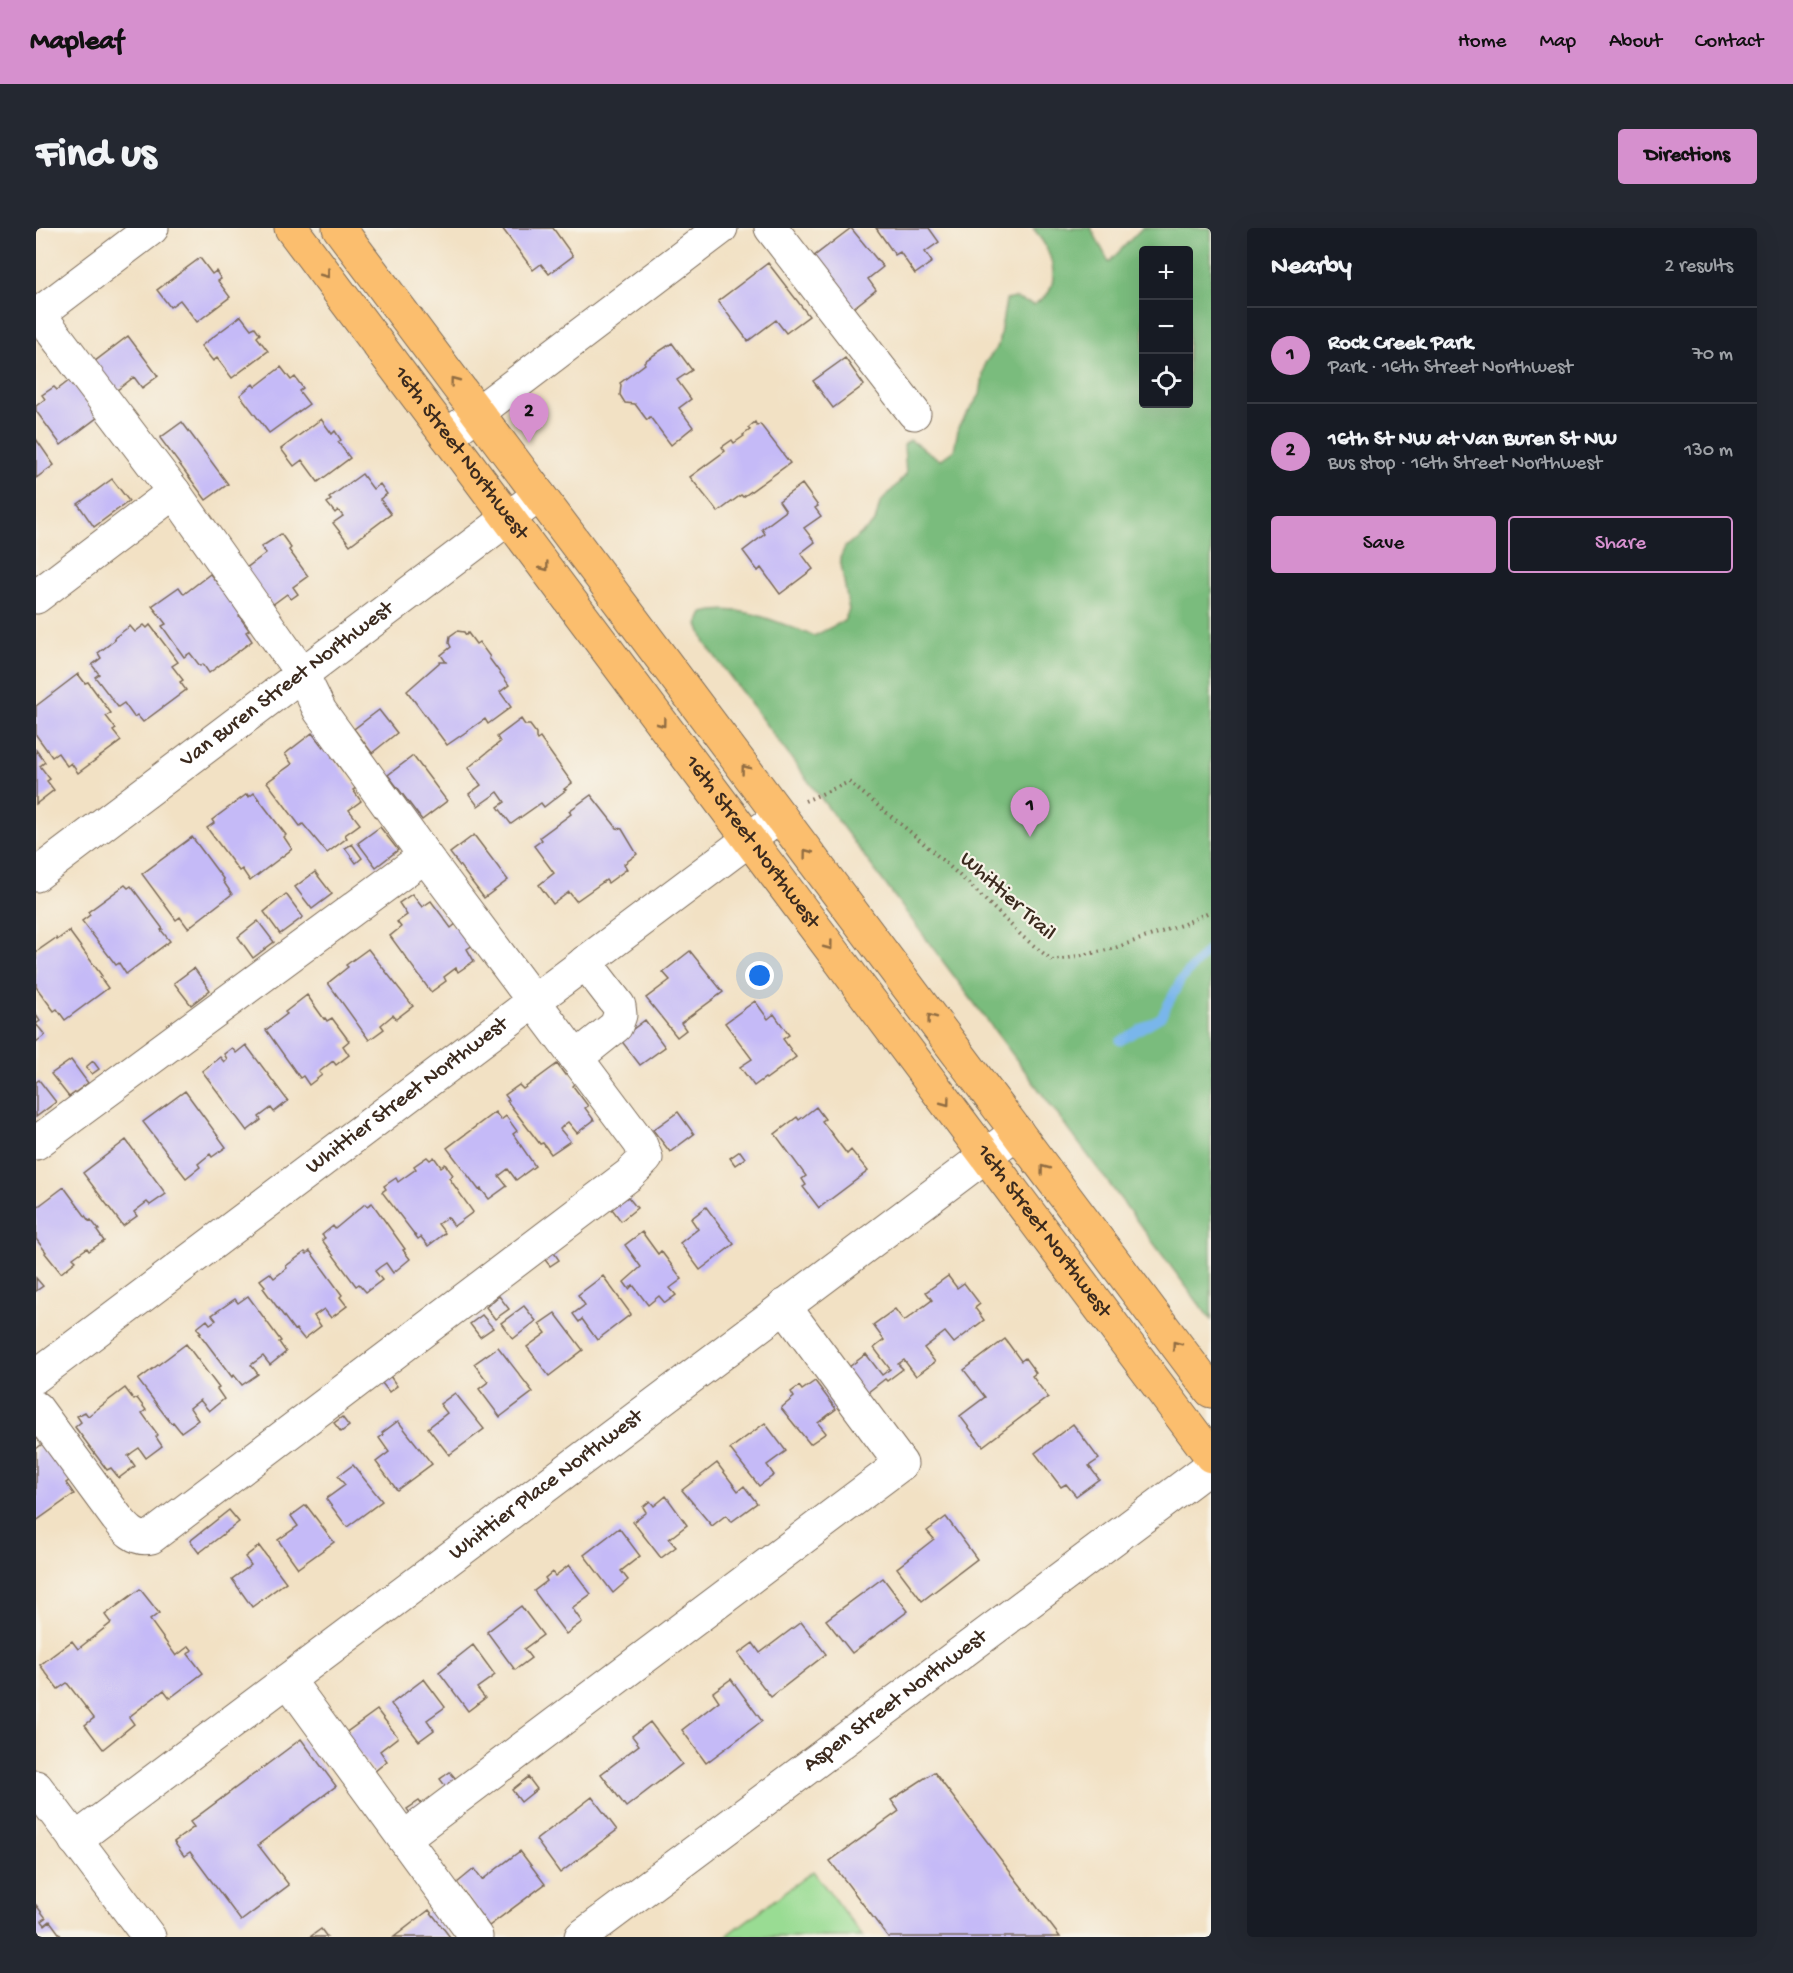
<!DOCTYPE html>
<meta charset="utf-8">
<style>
body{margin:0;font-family:"Gochi Hand",sans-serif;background:#242831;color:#f1f3f6}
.controls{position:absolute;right:18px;top:18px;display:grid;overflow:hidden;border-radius:6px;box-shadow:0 6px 24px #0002}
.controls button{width:54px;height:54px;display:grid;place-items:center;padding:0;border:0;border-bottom:2px solid #363941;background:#171b24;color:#f1f3f6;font:30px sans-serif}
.you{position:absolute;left:724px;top:748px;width:21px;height:21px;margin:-15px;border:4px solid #fff;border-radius:50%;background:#1a73e8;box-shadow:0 0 0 9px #1a73e833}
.badge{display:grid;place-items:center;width:39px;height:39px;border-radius:50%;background:#d690ce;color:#111;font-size:20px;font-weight:700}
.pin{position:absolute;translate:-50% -50px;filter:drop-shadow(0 2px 3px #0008)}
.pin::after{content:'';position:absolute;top:32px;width:21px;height:18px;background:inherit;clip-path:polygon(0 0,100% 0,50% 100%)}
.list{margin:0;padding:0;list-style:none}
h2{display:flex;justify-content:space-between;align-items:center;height:78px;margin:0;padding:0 24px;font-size:26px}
h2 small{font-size:20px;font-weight:400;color:#9ea1a6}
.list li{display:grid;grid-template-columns:39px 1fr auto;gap:18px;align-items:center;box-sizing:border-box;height:96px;padding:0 24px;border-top:2px solid #363941}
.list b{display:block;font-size:22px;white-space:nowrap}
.list p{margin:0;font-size:20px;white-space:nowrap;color:#9ea1a6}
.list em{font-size:20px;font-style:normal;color:#9ea1a6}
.actions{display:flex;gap:12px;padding:18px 24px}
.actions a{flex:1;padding:14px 0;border:2px solid #d690ce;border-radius:6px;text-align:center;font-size:21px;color:#d690ce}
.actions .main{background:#d690ce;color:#111}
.icon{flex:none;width:33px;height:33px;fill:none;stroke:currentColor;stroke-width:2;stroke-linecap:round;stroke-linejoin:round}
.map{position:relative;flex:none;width:1175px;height:1709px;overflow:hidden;border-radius:6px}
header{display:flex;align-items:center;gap:36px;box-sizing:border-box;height:84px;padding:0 30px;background:#d690ce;color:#111}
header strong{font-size:28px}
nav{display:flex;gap:33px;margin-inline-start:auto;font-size:21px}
.intro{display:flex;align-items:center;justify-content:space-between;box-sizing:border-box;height:144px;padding:0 36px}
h1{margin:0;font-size:42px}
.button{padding:15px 27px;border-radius:6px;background:#d690ce;color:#111;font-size:21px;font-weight:700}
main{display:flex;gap:36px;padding:0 36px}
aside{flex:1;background:#171b24;border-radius:6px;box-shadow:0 6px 24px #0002}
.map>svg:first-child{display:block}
.green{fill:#99dc93;stroke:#6a8358;stroke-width:1.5}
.forest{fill:#7abc7d;stroke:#5a734e;stroke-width:1.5;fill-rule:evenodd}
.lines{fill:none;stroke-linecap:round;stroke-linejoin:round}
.stream{stroke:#79b6eb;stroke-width:9}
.building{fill:#c5baf7}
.minor-casing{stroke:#7b6a58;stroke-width:35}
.major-casing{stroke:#7b6a58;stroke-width:35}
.path{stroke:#7b6a58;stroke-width:4;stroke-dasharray:1.5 4.5;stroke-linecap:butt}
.minor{stroke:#fff;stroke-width:33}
.major{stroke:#fbbe6e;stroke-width:33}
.oneway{stroke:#916d42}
.labels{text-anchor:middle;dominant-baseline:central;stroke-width:4.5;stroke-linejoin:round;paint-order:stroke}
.street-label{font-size:22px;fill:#3b2a1e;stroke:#f7f3e8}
</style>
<header>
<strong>Mapleaf</strong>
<nav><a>Home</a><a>Map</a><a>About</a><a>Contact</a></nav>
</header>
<div class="intro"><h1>Find us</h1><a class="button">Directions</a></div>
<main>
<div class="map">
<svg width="1175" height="1709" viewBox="0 0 1175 1709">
<rect width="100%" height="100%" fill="#f7f3e8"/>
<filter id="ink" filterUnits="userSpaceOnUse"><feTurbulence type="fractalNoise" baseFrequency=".0167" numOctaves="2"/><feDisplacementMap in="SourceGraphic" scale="12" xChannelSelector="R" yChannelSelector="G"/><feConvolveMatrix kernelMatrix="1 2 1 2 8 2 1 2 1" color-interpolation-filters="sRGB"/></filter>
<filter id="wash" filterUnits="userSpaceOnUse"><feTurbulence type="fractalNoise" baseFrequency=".008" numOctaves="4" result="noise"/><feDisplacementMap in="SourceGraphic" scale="24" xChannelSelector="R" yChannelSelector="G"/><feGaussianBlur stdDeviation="1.35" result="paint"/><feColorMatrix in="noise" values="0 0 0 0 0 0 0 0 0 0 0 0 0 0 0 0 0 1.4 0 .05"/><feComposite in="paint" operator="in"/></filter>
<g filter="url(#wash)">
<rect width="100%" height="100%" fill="#f2e1c4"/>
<path class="green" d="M777,1643L827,1709H689Z"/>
<path class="forest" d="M997,0H1055L1073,34L1106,0H1175V1092L669,415L662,396L667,385C706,375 742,395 778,408L808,393L813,382L804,330L809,319L839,294L844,275L870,247L868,217L874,212L904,232L918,222L923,197L944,167L949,135L962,118L970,72L978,70L998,77C1002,73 1010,69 1013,64C1024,42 1011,17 997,0ZM1108,22H1152V176H1108Z"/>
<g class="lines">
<path class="stream" d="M1084,813L1125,789L1145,752L1172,722L1175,721"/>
</g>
<g id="blocks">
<path class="building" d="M466,0H517L537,28L513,46L505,36L497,42Z
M815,0L847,39L832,51L840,62L816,81L777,29Z
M840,0H893L903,14L889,24L896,34L879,46L864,24L859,27Z
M164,30L176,46L180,43L185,51L182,53L194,69L161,94L144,72L134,79L121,62Z
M732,35L773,88L750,105L740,92L712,113L682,73Z
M205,88L215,101L219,99L224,106L221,109L232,123L196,150L181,130L177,133L165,118Z
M92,108L122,148L106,160L98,149L76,166L54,137Z
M636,115L656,142L641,152L655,171L643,180L657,199L635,217L614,189L611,192L599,176L589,175L584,167L585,157L584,155L609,136L608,134L610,132Z
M809,130L828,157L797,180L777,153Z
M245,139L255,152L259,149L267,160L263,163L273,176L233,205L204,167L217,156L219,159Z
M34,152L62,189L25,217L0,183V178L9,171L6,167L18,159L21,162Z
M285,191L296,206L299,203L305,212L302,214L314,230L282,254L266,232L258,238L245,221Z
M146,194L192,256L170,272L124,210Z
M719,194L721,198L724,196L754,235L707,269L705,267L682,284L654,249L689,223L686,219L696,212L698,215L708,208L707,207L714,202L712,200Z
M0,211L18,237L0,250Z
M326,246L337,261L344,256L351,266L344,271L355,286L314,317L297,295L307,288L302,282L299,285L291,275L295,272L293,270Z
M76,251L93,273L58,299L42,276Z
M766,256L782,278L779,280L785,288L768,300L779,314L765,325L777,341L744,366L725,340L722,343L707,323L729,306L726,301L750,283L743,273Z
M245,306L255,320L253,322L272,348L257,359L262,366L255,371L251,366L236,377L209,341L230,325L225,319Z
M174,346L182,356L185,354L208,384L203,388L213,402L210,404L216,413L173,445L167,436L164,438L154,425L148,429L126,398L130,396L116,378L143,359L148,366Z
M108,397L111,400L114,397L142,434L136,438L147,452L144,454L150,462L107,494L101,487L98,489L88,475L82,479L59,449L63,446L56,437L65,430L62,425L79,412L78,410L94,398L99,404Z
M421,403L428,404L430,407L432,405L440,416L443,414L454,429L453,430L473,457L464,464L475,479L452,496L449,491L411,517L371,463L404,434H410L405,427L415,419L413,415L414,408Z
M42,446L49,455L52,454L75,485L70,488L80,501L77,503L85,513L42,545L35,535L31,538L22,525L16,529L0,507V478Z
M343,482L361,505L336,525L318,501Z
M485,491L489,497H494L500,505V510L501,512L504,510L536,555L528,561L530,562L508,579L505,575L475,596L462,579L469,574L462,564L442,578L433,566L445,557L432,540L464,514L461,509Z
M276,505L287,519L289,517L298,528L296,529L320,560L317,562L325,573L313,582L324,596L309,607L311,610L291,625L267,596L264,598L231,554L256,536L249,526Z
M0,522L9,534L4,538L14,551L11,553L18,562L0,576Z
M377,528L411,573L386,592L352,547Z
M218,565L250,607L248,609L256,621L214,653L206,641L203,643L171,600L178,595L176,592L211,566L213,569Z
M555,567L581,600L586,601L601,626L588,636L591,641L572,655L570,652L540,673L533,664L517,676L503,657L518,645L498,618L506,612L504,609L535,586L533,583Z
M344,599L362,622L340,639L322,615Z
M438,607L472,652L448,670L414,625Z
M156,609L188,652L187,653L196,666L152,700L144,689L140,692L106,646Z
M316,616L326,630L320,635L309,620Z
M279,644L296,666L276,681L259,659Z
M89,657L92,660L95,658L127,701L125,702L134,713L90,746L83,735L80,737L46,693L54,687L52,684Z
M250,666L267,689L244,706L228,684Z
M376,666L386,679L395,673L415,700L421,695L437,717L431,721L438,733L422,744L420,740L408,749L410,753L395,764L354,708L365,699L361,694L371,687L363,675Z
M222,693L238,714L217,730L202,709Z
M33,703L66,748L64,749L72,760L29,792L21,781L18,783L0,759V724L20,710L21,712Z
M332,721L377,778L360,791L357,787L345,797L348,801L333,812L292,755L312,739L310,737Z
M654,723L687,764L645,795L650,802L641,809L610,770L634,752L627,744Z
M158,740L174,762L155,777L138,755Z
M271,767L288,791L289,790L291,793L296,790L313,813L307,818L313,827L300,837L297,833L283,844L286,847L273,857L267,848L264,850L230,802L251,786L249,784Z
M719,773L732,791L738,786L753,807L747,811L760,829L730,851L729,850L718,858L704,839L716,831L689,795Z
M0,787L4,793L0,796L9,807L0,814Z
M609,792L629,819L604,837L584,811Z
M210,817L252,873L238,884L235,880L223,889L225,892L211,903L166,843L184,829L188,834L191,831L188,826L196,820L200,825Z
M35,832L52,855L33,869L15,846Z
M57,833L63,841L56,846L50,839Z
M521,836L529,847L533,845L540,855L537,858L552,878L549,880L558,892L541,905L532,894L528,897L524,901L534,913L515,926L507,915L504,916L471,873L473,872L469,867L483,857L487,861Z
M3,852L20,874L0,889V854Z
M149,863L190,919L176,929L174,926L162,936L164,939L150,950L107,894Z
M780,879L789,891L786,893L811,926L815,922L832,943L783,980L767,959L770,957L766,951L770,948L739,906L761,889L763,892Z
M459,884L465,892L470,888L481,903L477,906L499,938L480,952L472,941L463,948L471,958L453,971L445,961L443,962L411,920Z
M642,884L658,906L634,924L617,902Z
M90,912L130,966L114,977L111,974L98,984L101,988L87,998L47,945Z
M704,923L709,930L699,937L694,930Z
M391,929L394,932L398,929L405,939L409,936L417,947L413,950L437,984L418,998L412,989L402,996L409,1005L392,1018L385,1009L382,1011L346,964L350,961L348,958L360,950L362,954L380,941L378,938Z
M28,959L53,993L55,992L63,1002L61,1003L68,1013L53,1023L51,1020L37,1030L40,1033L25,1045L9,1025L10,1024L0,1011V980Z
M592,969L601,980L585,993L576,981Z
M336,975L369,1021L367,1022L374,1031L357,1045L350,1035L344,1039L339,1043L346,1052L330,1064L323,1056L320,1058L286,1012L289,1010L286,1007L297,998L299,1001L329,976L331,978Z
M670,979L698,1016L664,1042L644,1015L662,1001L655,991Z
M606,1004L622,1026L625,1023L646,1051L634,1060L640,1067L629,1075L623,1068L612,1077L597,1057L593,1061L588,1054L605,1039L589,1017Z
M516,1022L523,1032L514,1038L506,1028Z
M274,1023L306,1067L304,1069L311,1078L295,1090L288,1081L278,1088L285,1098L268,1111L260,1101L258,1102L227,1060L229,1058L224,1052L234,1045L238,1050L251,1040L250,1038L269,1024L271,1026Z
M567,1048L595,1086L561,1112L546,1091L543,1094L537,1086L549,1077L542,1067Z
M912,1048L921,1060L928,1055L944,1076L939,1080L948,1092L918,1115L909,1104L888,1120L899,1134L880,1148L868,1132L862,1136L867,1141L851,1153L849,1151L827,1168L808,1143L830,1126L846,1147L854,1141L838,1120L848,1112L837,1097L859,1081L868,1093L896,1072L890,1064Z
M0,1050L7,1058L0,1063Z
M212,1068L245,1113L243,1114L250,1124L234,1137L227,1128L215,1137L222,1146L206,1157L198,1147L196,1149L163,1105L165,1104L161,1100L171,1092L174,1096L180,1092L176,1087L199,1071L202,1075Z
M463,1068L473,1081L459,1091L450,1079Z
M488,1078L500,1093L477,1111L465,1095Z
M519,1085L547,1122L513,1148L491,1119L510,1105L503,1096Z
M446,1087L457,1100L444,1109L434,1096Z
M969,1111L985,1133L989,1130L1000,1145L996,1148L1012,1169L947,1218L924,1188L949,1169L928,1142Z
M150,1116L183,1160L181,1161L188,1171L173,1183L164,1172L154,1180L162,1192L145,1204L137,1194L135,1195L102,1152Z
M462,1119L497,1164L464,1189L443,1161L452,1154L438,1136Z
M354,1148L361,1158L353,1164L346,1155Z
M779,1153L800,1181L782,1195L790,1205L774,1216L745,1180L758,1169L755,1164L763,1158L766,1162Z
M89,1160L98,1172L101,1170L110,1182L106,1185L122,1207L120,1209L126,1218L110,1230L103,1220L97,1224L92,1228L99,1238L83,1250L75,1240L71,1242L39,1199L45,1194L41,1188L49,1184L52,1188Z
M419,1165L448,1201L413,1227L392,1200L411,1185L404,1176Z
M306,1189L313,1198L305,1204L298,1195Z
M362,1193L396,1236L361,1262L340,1234L353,1224L343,1210L347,1207L346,1205Z
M729,1195L750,1223L731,1237L738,1247L723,1258L694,1221Z
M1037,1196L1063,1231L1053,1238L1063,1251L1040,1268L1030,1256L1025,1259L999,1225Z
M10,1213L38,1249L30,1255L38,1266L0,1293V1221Z
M681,1235L702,1263L708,1258L721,1275L695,1294L690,1287L676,1298L646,1262Z
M317,1237L346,1273L311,1299L290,1271L309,1257L302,1248Z
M630,1268L651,1297L633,1311L640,1319L625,1330L597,1294L610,1284L607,1279L614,1273L618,1278Z
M270,1277L298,1314L262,1340L242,1312L262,1298L255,1288Z
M193,1282L203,1294L163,1325L154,1313Z
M910,1289L941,1331L886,1373L861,1340L898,1311L891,1303Z
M583,1300L604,1328L585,1343L592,1352L577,1365L548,1327Z
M223,1318L250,1354L216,1379L196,1351L215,1337L209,1329Z
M533,1337L555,1366L536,1380L546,1394L530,1406L498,1363L511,1353L509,1350L516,1344L519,1348Z
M847,1350L872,1383L816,1425L790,1392Z
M104,1361L123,1385L114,1392L140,1428L153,1418L156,1422L152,1426L167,1445L134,1470L128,1462L93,1489L98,1496L67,1521L49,1497L58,1490L31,1455L22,1461L4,1437L36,1413L42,1421L75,1395L69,1387Z
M485,1378L507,1407L488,1421L495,1430L479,1442L451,1404Z
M765,1394L790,1426L735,1469L702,1426L717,1415L724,1425Z
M437,1417L459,1447L441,1460L449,1470L432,1483L403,1444Z
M388,1451L409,1479L391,1492L398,1502L383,1513L355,1476Z
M695,1451L726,1493L670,1535L646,1502L683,1473L677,1464Z
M341,1482L362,1509L344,1523L351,1533L338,1544L308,1506Z
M614,1494L646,1536L590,1579L565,1546L603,1517L596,1508Z
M265,1511L300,1558L222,1617L253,1657L205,1693L154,1624L148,1628L138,1614L158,1599L154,1594Z
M414,1544L420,1551L410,1559L404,1551Z
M898,1544L1024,1709H852L794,1633L863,1583L855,1572Z
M492,1549L501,1561L485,1574L476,1562Z
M556,1569L581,1602L524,1645L500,1612Z
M383,1573L388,1579L376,1588L371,1581Z
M484,1623L509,1656L453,1698L421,1655L438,1641L446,1652Z
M0,1677L10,1690L6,1693L9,1697L14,1693L25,1708L0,1709Z
M393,1682L414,1709H358Z
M285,1701L291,1709H274Z"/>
</g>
</g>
<g filter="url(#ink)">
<use href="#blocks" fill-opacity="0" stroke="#7b6a58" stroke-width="1.5"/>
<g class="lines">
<defs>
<g id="minor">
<path d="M735,0L878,185"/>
<path d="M0,88L116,0"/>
<path d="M411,208L685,0"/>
<path d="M0,369L138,264"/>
<path id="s1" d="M0,647L503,267"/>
<path d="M540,830L580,798L584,787L583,778L549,734"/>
<path d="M0,915L389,628L284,483L266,446L138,264L3,86"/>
<path id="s2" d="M0,1148L744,588"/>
<path d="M0,1180L81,1290C90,1301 100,1313 115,1309L593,947L610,930L604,915L389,628"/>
<path d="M252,1452L440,1709"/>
<path d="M0,1559L113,1709"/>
<path d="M368,1610L865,1236L748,1078"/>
<path id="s3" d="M39,1612L981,904"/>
<path id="s4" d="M545,1709L1175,1238"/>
</g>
<g id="major">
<path id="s5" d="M255,0L1175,1228"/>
<path d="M303,0L1175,1163"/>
</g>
</defs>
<use href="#minor" class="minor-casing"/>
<use href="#major" class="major-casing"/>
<path class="path" d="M769,573L813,554L878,607L931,654L987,709L1017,733L1076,721L1148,696L1175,683"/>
<use href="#minor" class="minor"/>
<use href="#major" class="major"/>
</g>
<defs><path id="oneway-chevron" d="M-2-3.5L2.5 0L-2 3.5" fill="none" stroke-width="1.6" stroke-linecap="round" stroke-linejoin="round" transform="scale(1.5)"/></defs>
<g class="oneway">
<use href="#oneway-chevron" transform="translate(290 46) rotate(53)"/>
<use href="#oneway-chevron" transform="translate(418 153) rotate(-127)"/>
<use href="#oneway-chevron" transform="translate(509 339) rotate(53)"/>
<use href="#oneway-chevron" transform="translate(626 495) rotate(53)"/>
<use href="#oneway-chevron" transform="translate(709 541) rotate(-127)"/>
<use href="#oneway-chevron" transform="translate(771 625) rotate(-127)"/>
<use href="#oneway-chevron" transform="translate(793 718) rotate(53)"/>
<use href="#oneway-chevron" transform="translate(895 790) rotate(-127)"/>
<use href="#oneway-chevron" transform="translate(910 874) rotate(53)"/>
<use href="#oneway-chevron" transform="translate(1008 941) rotate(-127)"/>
<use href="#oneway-chevron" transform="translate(1140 1117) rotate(-127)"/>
</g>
</g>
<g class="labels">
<g class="street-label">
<text stroke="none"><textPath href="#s5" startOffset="282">16th Street Northwest</textPath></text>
<text stroke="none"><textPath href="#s1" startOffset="315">Van Buren Street Northwest</textPath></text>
<text stroke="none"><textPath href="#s5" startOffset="768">16th Street Northwest</textPath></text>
<text transform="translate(971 669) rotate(42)">Whittier Trail</text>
<text stroke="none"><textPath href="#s2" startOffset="465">Whittier Street Northwest</textPath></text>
<text stroke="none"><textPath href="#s5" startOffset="1254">16th Street Northwest</textPath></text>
<text stroke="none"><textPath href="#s3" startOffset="590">Whittier Place Northwest</textPath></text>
<text stroke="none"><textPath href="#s4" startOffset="393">Aspen Street Northwest</textPath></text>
</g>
</g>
</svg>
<div class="controls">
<button>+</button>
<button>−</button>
<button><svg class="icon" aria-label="locate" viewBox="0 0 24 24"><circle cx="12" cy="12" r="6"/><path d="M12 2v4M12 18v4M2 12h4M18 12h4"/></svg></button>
</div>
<div class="you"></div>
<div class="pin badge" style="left:994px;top:609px">1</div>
<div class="pin badge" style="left:493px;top:215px">2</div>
</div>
<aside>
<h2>Nearby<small>2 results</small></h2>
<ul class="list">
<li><span class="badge">1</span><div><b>Rock Creek Park</b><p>Park · 16th Street Northwest</p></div><em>70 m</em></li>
<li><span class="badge">2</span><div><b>16th St NW at Van Buren St NW</b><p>Bus stop · 16th Street Northwest</p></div><em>130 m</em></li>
</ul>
<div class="actions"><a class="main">Save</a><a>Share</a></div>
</aside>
</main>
